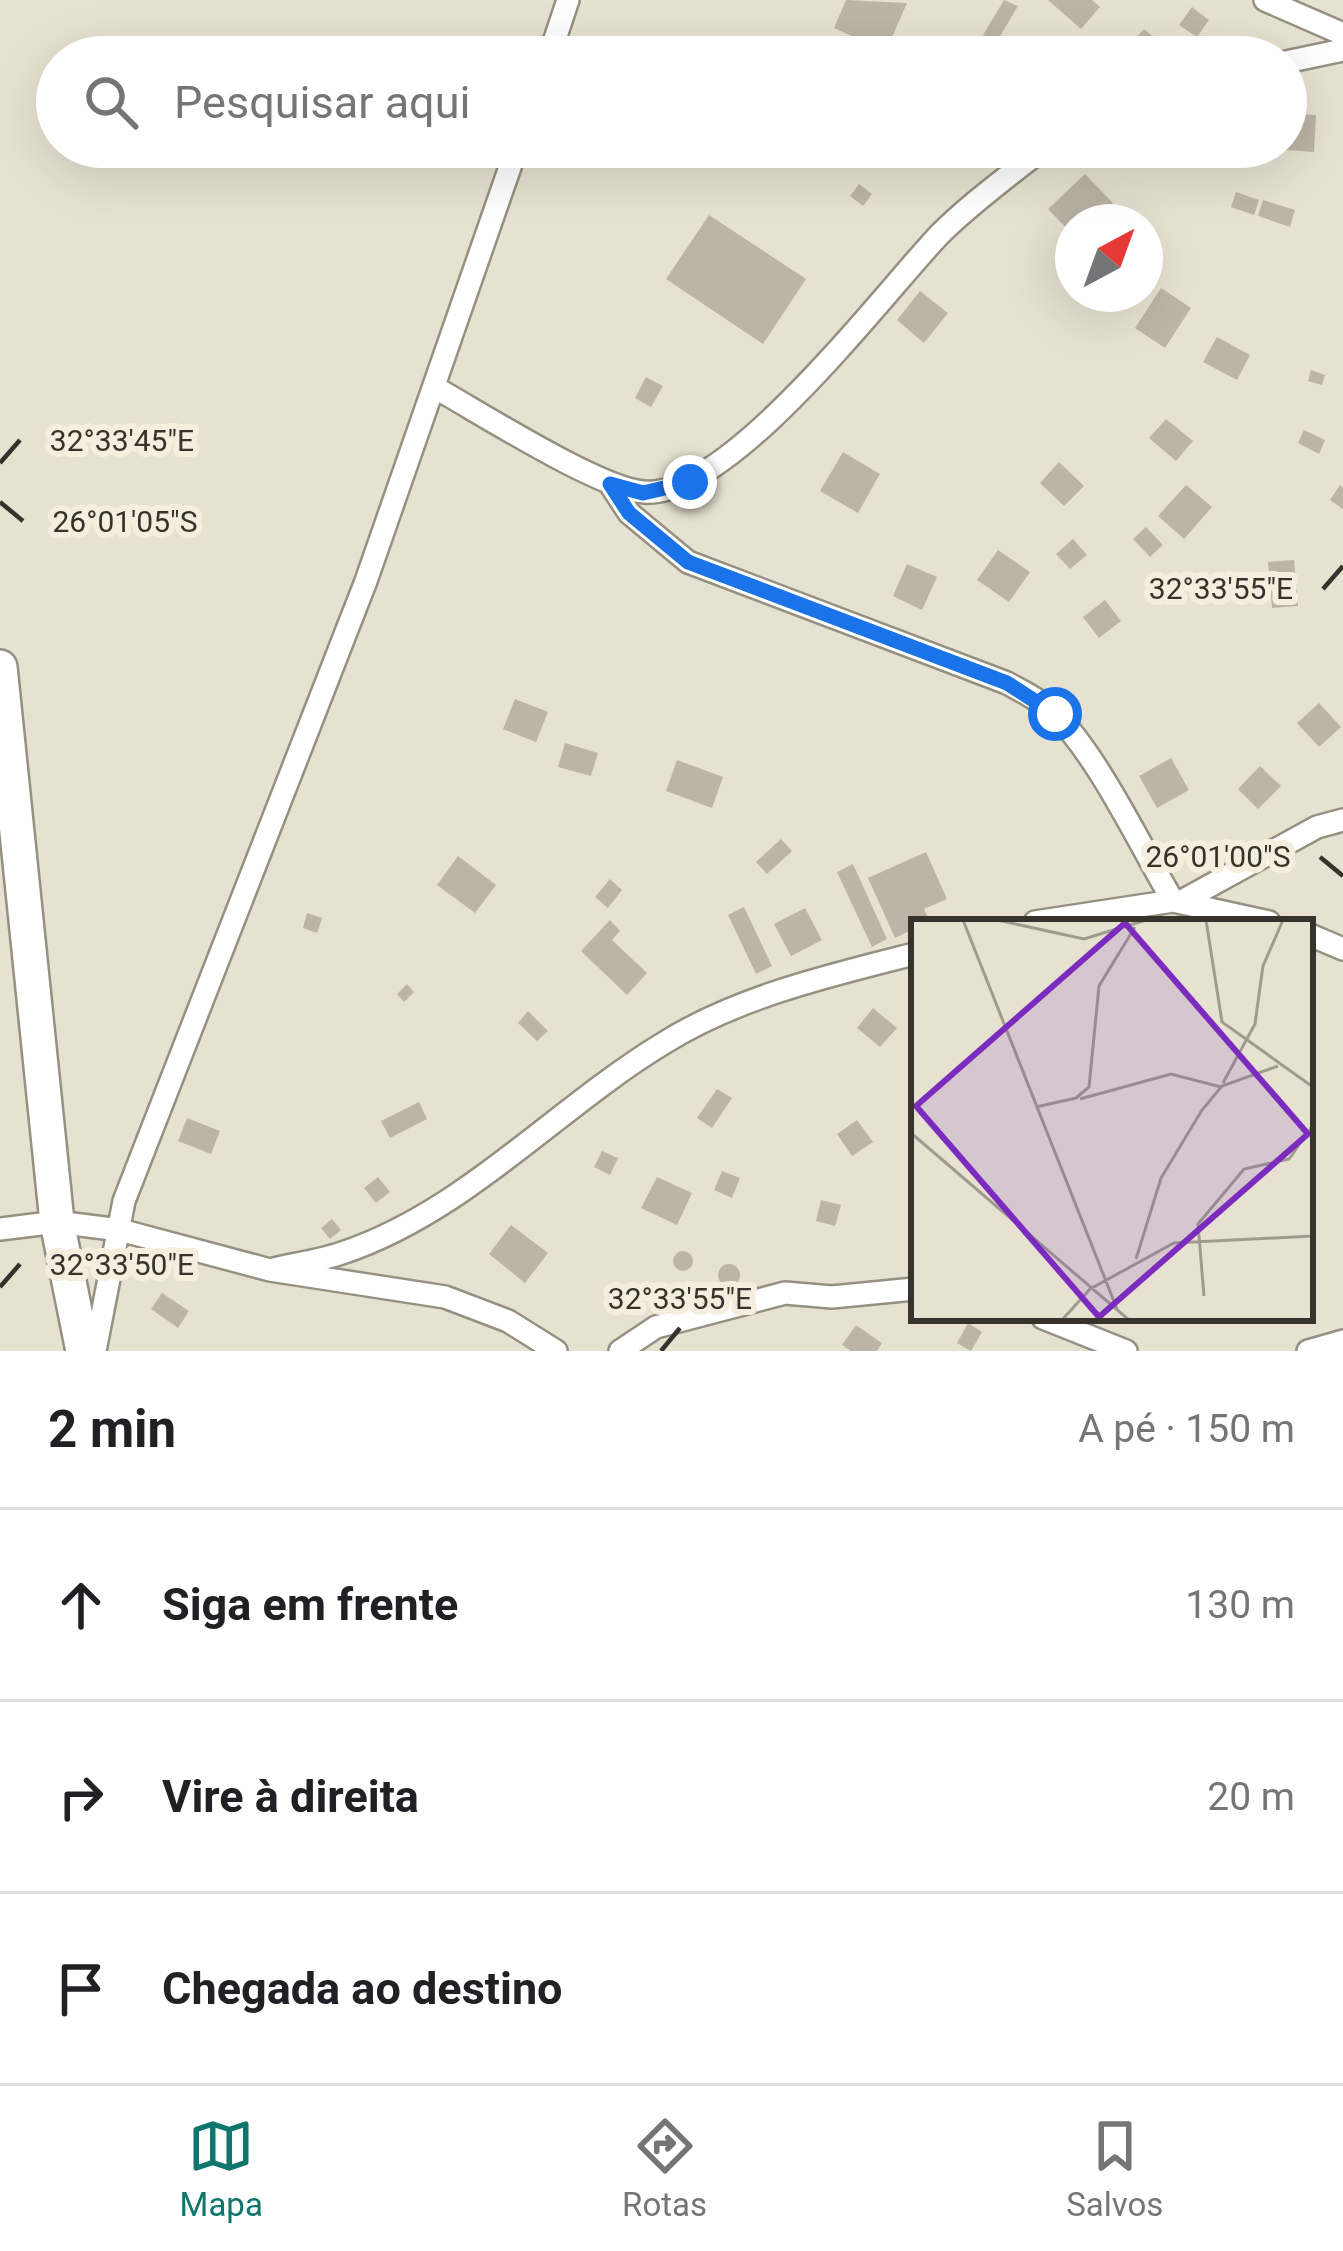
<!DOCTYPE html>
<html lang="pt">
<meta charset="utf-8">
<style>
body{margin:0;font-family:Roboto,sans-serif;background:#f6f6f6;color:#202124}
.compass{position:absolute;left:1055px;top:204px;width:108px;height:108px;border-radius:50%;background:#fff;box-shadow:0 12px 48px #0002;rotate:41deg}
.stop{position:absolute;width:36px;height:36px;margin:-27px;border:9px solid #1a73e8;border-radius:50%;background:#fff}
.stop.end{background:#1a73e8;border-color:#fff;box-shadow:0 3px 12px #0008}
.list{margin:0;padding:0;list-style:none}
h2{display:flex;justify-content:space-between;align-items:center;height:156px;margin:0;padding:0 48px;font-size:51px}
h2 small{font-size:39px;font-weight:400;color:#757577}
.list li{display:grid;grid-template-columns:78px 1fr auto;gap:36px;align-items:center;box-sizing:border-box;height:192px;padding:0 48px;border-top:3px solid #e0e0e0}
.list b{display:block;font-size:45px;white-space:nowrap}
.list em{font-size:39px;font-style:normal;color:#757577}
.icon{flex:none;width:66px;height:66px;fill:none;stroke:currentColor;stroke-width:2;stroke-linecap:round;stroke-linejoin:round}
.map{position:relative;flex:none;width:1343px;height:1351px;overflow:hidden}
.search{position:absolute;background:#fff;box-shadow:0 12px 48px #0002;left:36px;right:36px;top:36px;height:132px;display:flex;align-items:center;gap:30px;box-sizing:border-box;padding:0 42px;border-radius:66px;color:#757577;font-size:45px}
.sheet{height:732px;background:#fff}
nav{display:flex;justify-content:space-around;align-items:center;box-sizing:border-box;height:168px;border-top:3px solid #e0e0e0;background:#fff;font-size:33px;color:#757577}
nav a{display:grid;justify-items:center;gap:6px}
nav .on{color:#0f766e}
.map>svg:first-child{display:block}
.building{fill:#bcb5a7}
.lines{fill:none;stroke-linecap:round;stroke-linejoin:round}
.street-casing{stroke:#969082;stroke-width:26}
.secondary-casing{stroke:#969082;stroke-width:38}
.street{stroke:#fff;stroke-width:21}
.secondary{stroke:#fff;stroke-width:33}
.route{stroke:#1a73e8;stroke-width:15}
.ticks{fill:none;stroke:#36332d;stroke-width:4.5}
.inset-road{fill:none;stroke:#a09b8f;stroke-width:3}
.view{fill:#7b2cbf;fill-opacity:0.15;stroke:#7b2cbf;stroke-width:6}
.inset-edge{fill:none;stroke:#36332d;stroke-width:6}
.ticks-label{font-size:30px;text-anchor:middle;fill:#36332d;stroke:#f5eede;stroke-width:12;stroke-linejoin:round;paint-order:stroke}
</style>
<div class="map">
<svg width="1343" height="1351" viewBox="0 0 1343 1351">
<rect width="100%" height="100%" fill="#e7e1d1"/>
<path class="building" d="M846,0L907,3L886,51L834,28Z
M1004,0L1018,6L996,43L983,35Z
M1048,0H1092L1100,7L1081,29Z
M1192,7L1209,20L1197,37L1179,25Z
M1144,29L1168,49L1161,57H1131L1124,51Z
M1027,37L1060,57H1015Z
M1286,114L1316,115L1314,152L1286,150Z
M889,147H916L904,168L883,157Z
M1085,174L1113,203L1092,222H1073V235L1048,209Z
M859,184L872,194L863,206L850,196Z
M1236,192L1259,200L1254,215L1231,207Z
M1263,200L1295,210L1290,227L1258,216Z
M709,215L806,279L763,344L666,279Z
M1161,288L1191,308L1165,348L1135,328Z
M920,291L948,313L924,343L897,320Z
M1217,337L1250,355L1237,380L1203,362Z
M1311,370L1325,375L1322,385L1308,381Z
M646,377L663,386L651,407L635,398Z
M1166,419L1193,441L1176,461L1149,438Z
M1304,430L1325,440L1319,454L1298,443Z
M843,452L880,474L858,513L820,491Z
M1059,462L1084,486L1064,506L1040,483Z
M1186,485L1212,507L1184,539L1158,516Z
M1340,485L1343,487V509L1330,500Z
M1146,527L1163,545L1150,557L1133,539Z
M1073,539L1087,555L1070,569L1056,554Z
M998,550L1030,572L1009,602L977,580Z
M1294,560L1298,606L1272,608L1268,562Z
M907,564L937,577L922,610L893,596Z
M1105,600L1121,621L1099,638L1083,617Z
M515,699L548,712L536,742L503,729Z
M1319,703L1341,727L1319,747L1297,723Z
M565,743L598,753L591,776L558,767Z
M1171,758L1189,790L1157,808L1139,776Z
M677,760L723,777L712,808L666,791Z
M1260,766L1281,786L1258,809L1238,789Z
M781,839L792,851L767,874L756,862Z
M926,852L947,899L924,909L930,922H914V929L895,938L868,878Z
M458,856L496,885L475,913L437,885Z
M853,864L887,939L872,947L837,872Z
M610,879L622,890L608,908L595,897Z
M744,907L772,966L756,974L728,915Z
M805,908L822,940L791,956L774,924Z
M307,913L322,918L317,933L303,928Z
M610,920L620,931L612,940L647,973L627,995L581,951Z
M407,984L414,992L404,1002L397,994Z
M873,1008L897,1028L880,1047L857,1028Z
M528,1011L548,1031L537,1041L518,1023Z
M717,1089L732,1098L712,1128L697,1118Z
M419,1102L427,1119L390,1138L381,1121Z
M187,1118L220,1131L211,1154L178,1141Z
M857,1120L873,1142L852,1156L837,1134Z
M602,1151L618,1158L610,1175L594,1167Z
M722,1171L740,1178L732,1198L714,1190Z
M378,1177L390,1192L376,1203L364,1188Z
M657,1177L692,1193L677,1225L641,1208Z
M821,1200L841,1205L835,1226L816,1221Z
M332,1219L341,1230L330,1239L321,1228Z
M511,1225L548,1253L525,1283L489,1254Z
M673 1261a10 10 0 1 1 20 0a10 10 0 1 1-20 0Z
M718 1275a11 11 0 1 1 22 0a11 11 0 1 1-22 0Z
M162,1293L189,1311L178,1328L151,1309Z
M968,1323L982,1332L971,1351L957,1343Z
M856,1325L882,1343L877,1351H851L842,1345Z"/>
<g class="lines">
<defs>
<path id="street" d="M1265,0L1343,34
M549,57L568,0
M1286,62L1343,50
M434,387C479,412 599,489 644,492C729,499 882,295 940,234C972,202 1010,175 1045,147
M610,484L629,513L688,562L1007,683C1023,692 1042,701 1055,714C1098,756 1141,847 1173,901
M1182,901L1317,827L1343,820
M1035,922L1173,901L1269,922
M1310,935L1343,949
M0,1229L57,1222L120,1230L270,1270L445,1297L508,1321L556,1351
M270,1270C293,1264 319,1261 342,1253C465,1212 555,1109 664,1043C737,997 831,975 914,954
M1043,1318L1126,1351
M95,1351L124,1201L366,581L517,147
M620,1351L656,1327L785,1293L832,1297L914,1289
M1308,1351L1343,1341"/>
<path id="secondary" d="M0,667L57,1222L83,1351"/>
</defs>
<use href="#street" class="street-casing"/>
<use href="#secondary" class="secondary-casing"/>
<use href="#street" class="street"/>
<use href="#secondary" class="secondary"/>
</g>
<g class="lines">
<path class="route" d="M690,482L643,493L610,484L629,513L688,562L1007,683L1055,714"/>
</g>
<path class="ticks" d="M0,463L20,440M0,502L23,521M1323,589L1343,566M1320,857L1343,876M0,1287L20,1264M661,1351L680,1328"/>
<g transform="translate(911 919)">
<rect width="402" height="402" fill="#e7e1d1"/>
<path class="inset-road" d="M52,1L206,390M86,1L173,20L235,1M295,1L311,103L402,168M312,164L344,105L352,47L372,1M169,180L260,155L310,168M125,188L165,179L178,168L188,67L224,8M0,214L218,401M225,340L250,259L291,191L311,167L367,147M293,377L287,305L333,250L378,240L402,206M151,401L179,370L263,324L402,317"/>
<path class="view" d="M214,4L397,215L188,398L5,187Z"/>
<rect width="402" height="402" class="inset-edge"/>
</g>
<g class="ticks-label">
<text x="122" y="451">32°33'45"E</text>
<text x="125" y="532">26°01'05"S</text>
<text x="1221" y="599">32°33'55"E</text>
<text x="1218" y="867">26°01'00"S</text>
<text x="122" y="1275">32°33'50"E</text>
<text x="680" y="1309">32°33'55"E</text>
</g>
</svg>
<svg class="compass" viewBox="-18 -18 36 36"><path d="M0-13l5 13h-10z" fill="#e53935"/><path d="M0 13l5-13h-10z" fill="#757577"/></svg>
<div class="stop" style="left:1055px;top:714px"></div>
<div class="stop end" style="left:690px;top:482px"></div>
<div class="search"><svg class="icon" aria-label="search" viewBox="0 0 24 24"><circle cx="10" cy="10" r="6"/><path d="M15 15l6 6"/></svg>Pesquisar aqui</div>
</div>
<section class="sheet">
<h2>2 min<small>A pé · 150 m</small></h2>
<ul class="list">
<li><svg class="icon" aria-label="ahead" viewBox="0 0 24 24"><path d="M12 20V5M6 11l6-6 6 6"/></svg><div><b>Siga em frente</b></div><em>130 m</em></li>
<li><svg class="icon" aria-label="right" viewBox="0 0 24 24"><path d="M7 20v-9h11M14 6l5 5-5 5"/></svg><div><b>Vire à direita</b></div><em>20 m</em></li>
<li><svg class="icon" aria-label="arrive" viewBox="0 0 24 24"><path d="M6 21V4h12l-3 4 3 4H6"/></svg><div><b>Chegada ao destino</b></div></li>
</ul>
</section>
<nav>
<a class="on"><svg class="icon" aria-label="map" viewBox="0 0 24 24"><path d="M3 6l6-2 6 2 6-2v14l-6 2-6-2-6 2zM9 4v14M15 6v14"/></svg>Mapa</a>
<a><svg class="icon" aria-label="directions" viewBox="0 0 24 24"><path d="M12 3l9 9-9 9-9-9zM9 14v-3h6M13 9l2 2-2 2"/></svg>Rotas</a>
<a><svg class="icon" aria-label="saved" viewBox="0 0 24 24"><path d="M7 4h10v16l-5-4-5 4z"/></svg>Salvos</a>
</nav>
